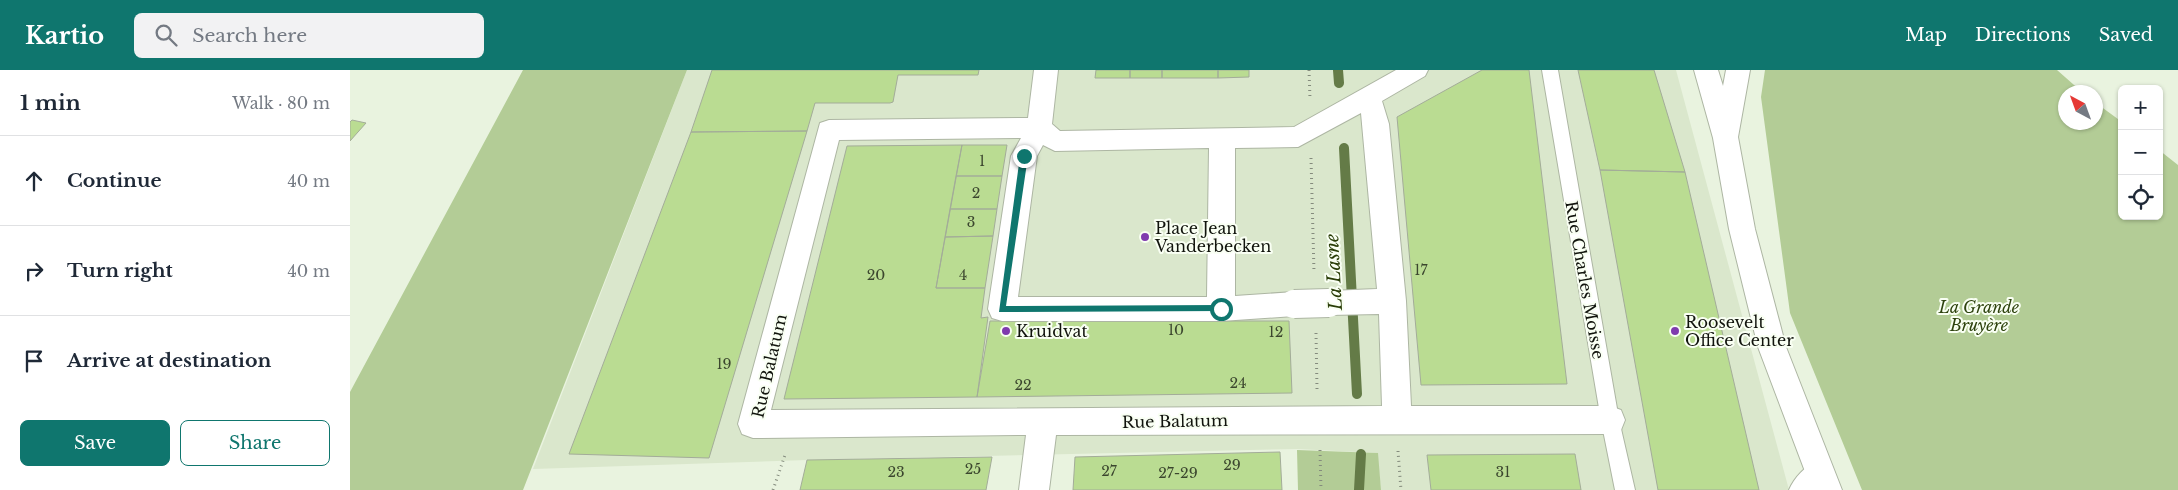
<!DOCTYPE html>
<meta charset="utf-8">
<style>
body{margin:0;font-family:"Libre Baskerville",serif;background:#f2f2f3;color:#1f2937}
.controls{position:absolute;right:15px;top:15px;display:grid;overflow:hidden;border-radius:8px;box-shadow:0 1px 4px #0004}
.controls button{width:45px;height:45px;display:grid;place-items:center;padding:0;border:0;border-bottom:1px solid #e0e1e3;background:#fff;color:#1f2937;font:25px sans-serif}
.compass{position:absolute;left:1708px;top:15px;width:45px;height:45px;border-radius:50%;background:#fff;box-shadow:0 1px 4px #0004;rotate:319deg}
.stop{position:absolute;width:15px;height:15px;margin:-11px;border:4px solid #0f766e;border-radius:50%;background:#fff}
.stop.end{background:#0f766e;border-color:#fff;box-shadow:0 1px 5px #0008}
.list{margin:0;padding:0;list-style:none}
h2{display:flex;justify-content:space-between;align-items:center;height:65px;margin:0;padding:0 20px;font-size:21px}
h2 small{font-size:16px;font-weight:400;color:#747a83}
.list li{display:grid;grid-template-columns:32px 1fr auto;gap:15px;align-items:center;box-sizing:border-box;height:90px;padding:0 20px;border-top:1px solid #e0e1e3}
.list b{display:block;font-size:19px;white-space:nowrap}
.list em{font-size:16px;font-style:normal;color:#747a83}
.actions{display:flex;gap:10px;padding:15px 20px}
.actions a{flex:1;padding:11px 0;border:1px solid #0f766e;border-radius:8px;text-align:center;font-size:18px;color:#0f766e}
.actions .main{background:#0f766e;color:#fff}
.icon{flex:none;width:28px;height:28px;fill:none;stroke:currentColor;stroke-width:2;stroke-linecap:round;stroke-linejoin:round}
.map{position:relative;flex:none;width:1828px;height:420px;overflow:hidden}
header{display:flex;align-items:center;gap:30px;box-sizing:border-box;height:70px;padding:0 25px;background:#0f766e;color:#fff}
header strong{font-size:24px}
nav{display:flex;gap:28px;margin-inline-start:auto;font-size:18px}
.search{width:350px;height:45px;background:#f2f2f3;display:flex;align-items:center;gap:12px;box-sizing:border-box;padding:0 18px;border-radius:8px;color:#747a83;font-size:19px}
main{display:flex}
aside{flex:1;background:#fff}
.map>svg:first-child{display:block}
.built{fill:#dae7cc}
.green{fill:#b3cc96}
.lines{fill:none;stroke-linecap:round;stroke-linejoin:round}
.stream{stroke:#647b47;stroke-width:10}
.building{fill:#badc92;stroke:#a3ac99}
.lane-casing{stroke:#adb6a3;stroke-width:2}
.street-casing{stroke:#adb6a3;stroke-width:2}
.secondary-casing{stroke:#adb6a3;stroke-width:2}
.path{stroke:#848b7d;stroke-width:3;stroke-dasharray:1 4;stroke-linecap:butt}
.lane{fill:#fff;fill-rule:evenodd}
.street{fill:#fff;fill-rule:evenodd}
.secondary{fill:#fff;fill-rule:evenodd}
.street-bridge-casing{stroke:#adb6a3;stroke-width:30;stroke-linecap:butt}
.street-bridge{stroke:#fff;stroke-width:28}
.route{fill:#0f766e}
.poi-dot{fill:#7f3bae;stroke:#f9fff3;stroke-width:2}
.labels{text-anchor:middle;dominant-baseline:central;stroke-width:4;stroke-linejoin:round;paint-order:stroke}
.number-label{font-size:14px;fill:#3b462e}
.poi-label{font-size:16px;fill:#11140d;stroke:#f9fff3;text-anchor:start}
.street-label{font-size:16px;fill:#11140d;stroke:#f9fff3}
.park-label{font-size:16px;font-style:italic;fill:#2e430e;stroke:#f9fff3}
.water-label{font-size:18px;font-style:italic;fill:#293d07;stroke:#f9fff3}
</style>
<header>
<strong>Kartio</strong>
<div class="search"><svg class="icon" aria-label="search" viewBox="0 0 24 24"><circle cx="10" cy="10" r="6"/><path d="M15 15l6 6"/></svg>Search here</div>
<nav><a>Map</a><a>Directions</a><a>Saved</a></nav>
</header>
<main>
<aside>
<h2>1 min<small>Walk · 80 m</small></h2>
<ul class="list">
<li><svg class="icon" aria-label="ahead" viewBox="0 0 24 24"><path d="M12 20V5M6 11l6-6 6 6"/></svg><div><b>Continue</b></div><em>40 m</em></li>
<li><svg class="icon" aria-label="right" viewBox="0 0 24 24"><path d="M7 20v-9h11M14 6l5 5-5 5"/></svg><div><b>Turn right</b></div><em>40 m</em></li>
<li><svg class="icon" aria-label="arrive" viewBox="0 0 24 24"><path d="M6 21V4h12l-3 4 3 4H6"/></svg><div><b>Arrive at destination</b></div></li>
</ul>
<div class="actions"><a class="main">Save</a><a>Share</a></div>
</aside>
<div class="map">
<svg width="1828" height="420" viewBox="0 0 1828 420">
<rect width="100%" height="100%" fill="#e9f3df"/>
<path class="built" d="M337,0H1326L1439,420H1031L1027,383L947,379L457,390L183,399Z"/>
<path class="green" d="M173,0H337L173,420H0V322Z
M1415,0H1707L1732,22H1716V52H1746V33L1772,52V146H1809V80L1828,95V420H1512L1440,243L1411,27Z
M947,380L1028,383L1031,420H948Z"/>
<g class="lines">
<path class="stream" d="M988,0L989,13
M994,78L1007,324
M1009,420L1011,384"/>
</g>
<path class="building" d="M362,0H629L628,5H548L543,32L540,33H465L457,61L341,62Z
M746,0H780V8H745Z
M780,0H812V8H780Z
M812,0H868V8H812Z
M868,0H899V7L868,8Z
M1132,0H1179L1217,314L1071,315L1047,47Z
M1228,0H1304L1335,102L1250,100Z
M2,50L16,53L0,71V52Z
M457,61L359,388L219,384L341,62Z
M612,75L586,218H635L631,248L638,247L627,327L434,329L497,76Z
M612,75H657L652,106H606Z
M1250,100L1335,102L1409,420H1308Z
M606,106H652L647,139H600Z
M600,139H647L643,166L595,167Z
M643,166L635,218H586L595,167Z
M640,251H939L942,323L627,327Z
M930,382L932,420H723L725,387Z
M1225,384L1231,420H1081L1077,385Z
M642,387L636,420H450L457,390Z"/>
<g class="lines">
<defs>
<path id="lane" d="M1192,0H1208L1269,350L1285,420H1265L1251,350Z
M1468,391L1475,393L1478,400L1475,407L1462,420H1439C1444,408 1456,395 1468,391Z"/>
<path id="street" d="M684,0H708L702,54L710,61L944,57L1046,0H1078L1075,6L1032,31L1039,54L1056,231L1061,336H1260L1271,340L1275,350L1271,360L1260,364L706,365L699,420H669L676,365L403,368L392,364L388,354L470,53L479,50L678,48ZM1011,43L1027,219L979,221L969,224L965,233L969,242L979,245L1029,244L1032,336L421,340L489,70L671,68L661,86L638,239L642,248L652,251H871L944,246L954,243L958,234L954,225L944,222L885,226V78L948,77ZM693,75L705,81L859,78L857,227H668L687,86Z"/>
<path id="secondary" d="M1344,0H1368L1373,16L1376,0H1400L1388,67L1405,159L1436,277L1492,420H1462L1408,277L1379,159L1363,68Z"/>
</defs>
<use href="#lane" class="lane-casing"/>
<use href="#street" class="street-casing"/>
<use href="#secondary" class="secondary-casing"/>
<path class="path" d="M959,0L960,29
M961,88L964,202
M966,263L967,319
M970,380L971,420
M1048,381L1051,420
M423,420L435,385"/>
<use href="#lane" class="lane"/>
<use href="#street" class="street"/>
<use href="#secondary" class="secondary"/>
<defs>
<path id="street-bridge" d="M944,234L979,233"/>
</defs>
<use href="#street-bridge" class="street-bridge-casing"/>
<use href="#street-bridge" class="street-bridge"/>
</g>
<path class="route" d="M674,83L678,86L656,236L871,235L874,236V241L649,242L670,86Z"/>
<g class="poi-dot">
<circle cx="795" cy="167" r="5"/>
<circle cx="656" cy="261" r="5"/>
<circle cx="1325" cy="261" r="5"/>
</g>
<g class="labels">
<g class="number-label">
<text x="632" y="91">1</text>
<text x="626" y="123">2</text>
<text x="621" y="152">3</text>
<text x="1071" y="200">17</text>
<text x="526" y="205">20</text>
<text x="613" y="205">4</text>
<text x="826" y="260">10</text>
<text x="926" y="262">12</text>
<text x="374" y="294">19</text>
<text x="888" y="313">24</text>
<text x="673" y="315">22</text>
<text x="882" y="395">29</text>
<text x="623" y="399">25</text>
<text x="759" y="401">27</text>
<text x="546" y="402">23</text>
<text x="1153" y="402">31</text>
<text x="828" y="403">27-29</text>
</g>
<g class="poi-label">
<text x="805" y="158">Place Jean<tspan x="805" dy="18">Vanderbecken</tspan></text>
<text x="1335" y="252">Roosevelt<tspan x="1335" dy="18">Office Center</tspan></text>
<text x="666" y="261">Kruidvat</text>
</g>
<g class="street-label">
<text transform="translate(1235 210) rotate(80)">Rue Charles Moisse</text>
<text transform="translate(419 296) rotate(-77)">Rue Balatum</text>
<text transform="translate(825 351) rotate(-1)">Rue Balatum</text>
</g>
<g class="park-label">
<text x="1629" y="237">La Grande<tspan x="1629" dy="18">Bruyère</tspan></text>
</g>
<g class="water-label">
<text transform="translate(984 202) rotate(-93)">La Lasne</text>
</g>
</g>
</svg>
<div class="controls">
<button>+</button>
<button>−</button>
<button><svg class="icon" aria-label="locate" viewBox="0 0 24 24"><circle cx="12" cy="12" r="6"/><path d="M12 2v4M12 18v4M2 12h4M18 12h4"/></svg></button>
</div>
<svg class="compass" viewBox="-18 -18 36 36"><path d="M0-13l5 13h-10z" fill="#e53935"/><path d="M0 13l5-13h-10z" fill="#747a83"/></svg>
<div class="stop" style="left:871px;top:239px"></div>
<div class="stop end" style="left:674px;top:86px"></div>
</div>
</main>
